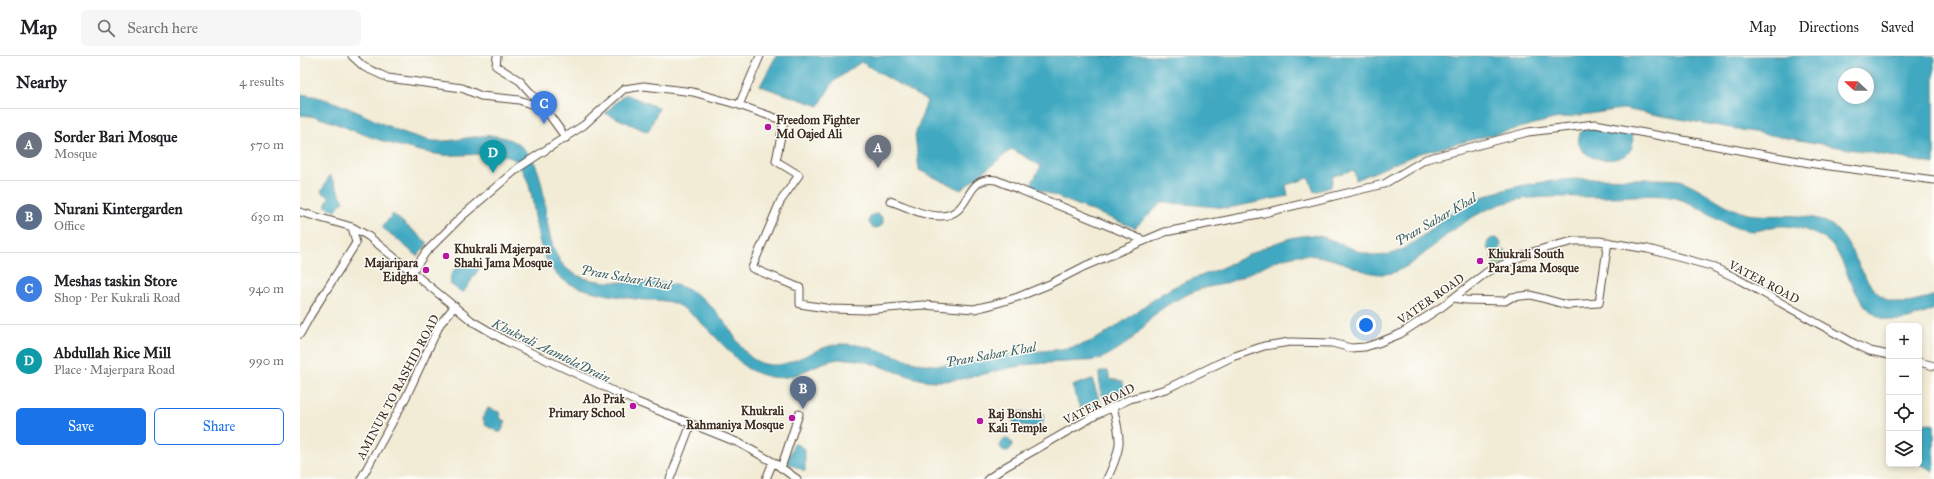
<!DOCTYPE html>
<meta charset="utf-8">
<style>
body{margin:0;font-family:"IM FELL Great Primer",serif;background:#f6f6f6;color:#202124}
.controls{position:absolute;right:12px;bottom:12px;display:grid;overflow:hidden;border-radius:6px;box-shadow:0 2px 6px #0003}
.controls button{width:36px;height:36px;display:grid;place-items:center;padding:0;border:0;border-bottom:1px solid #e0e0e0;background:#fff;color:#202124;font:20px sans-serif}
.compass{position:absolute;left:1538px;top:12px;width:36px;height:36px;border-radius:50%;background:#fff;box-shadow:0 2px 6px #0003;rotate:292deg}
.you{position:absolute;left:1066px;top:269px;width:14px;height:14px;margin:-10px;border:3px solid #fff;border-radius:50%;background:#1a73e8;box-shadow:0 0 0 6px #1a73e833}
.badge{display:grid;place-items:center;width:26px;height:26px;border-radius:50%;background:#1a73e8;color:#fff;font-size:13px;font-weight:700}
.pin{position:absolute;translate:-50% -33px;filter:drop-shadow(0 1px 2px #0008)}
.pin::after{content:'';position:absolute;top:21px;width:14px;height:12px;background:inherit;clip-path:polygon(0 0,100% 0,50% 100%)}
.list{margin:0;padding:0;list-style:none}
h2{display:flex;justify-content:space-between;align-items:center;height:52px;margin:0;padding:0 16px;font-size:17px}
h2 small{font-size:13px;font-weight:400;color:#757577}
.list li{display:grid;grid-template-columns:26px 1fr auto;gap:12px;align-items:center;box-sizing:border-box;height:72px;padding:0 16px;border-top:1px solid #e0e0e0}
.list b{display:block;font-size:15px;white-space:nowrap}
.list p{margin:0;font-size:13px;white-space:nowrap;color:#757577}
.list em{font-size:13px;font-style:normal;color:#757577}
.actions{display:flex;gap:8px;padding:12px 16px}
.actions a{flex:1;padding:9px 0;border:1px solid #1a73e8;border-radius:6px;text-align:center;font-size:14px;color:#1a73e8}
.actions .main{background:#1a73e8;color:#fff}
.icon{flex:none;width:22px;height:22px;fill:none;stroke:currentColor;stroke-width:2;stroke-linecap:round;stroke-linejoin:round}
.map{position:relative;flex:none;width:1634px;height:423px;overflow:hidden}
header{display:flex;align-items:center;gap:24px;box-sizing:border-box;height:56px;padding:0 20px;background:#fff;border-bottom:1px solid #e0e0e0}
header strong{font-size:19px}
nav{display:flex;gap:22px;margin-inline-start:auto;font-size:14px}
.search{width:280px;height:36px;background:#f6f6f6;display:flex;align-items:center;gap:10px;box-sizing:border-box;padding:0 14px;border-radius:6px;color:#757577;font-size:15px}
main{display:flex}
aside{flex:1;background:#fff}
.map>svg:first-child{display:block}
.green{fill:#89d08a;stroke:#627d54}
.water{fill:#41a9c1;stroke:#3e6a70;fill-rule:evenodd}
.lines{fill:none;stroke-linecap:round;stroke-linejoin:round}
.minor-casing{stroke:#56473a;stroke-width:9}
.minor{stroke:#fff;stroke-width:7}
.poi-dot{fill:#b5179e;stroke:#fdfcf7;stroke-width:1.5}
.labels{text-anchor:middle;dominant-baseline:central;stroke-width:3;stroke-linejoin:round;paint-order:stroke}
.poi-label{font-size:12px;font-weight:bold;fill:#3b2a1e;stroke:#fdfcf7;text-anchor:start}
.street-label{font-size:12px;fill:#3b2a1e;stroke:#fdfcf7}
.water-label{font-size:13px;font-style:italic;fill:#3d5d5f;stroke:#fdfcf7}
</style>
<header>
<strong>Map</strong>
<div class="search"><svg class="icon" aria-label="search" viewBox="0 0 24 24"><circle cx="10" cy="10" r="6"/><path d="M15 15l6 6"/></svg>Search here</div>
<nav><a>Map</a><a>Directions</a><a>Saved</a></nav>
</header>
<main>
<aside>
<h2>Nearby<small>4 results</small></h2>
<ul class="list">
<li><span class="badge" style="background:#6b7280">A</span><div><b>Sorder Bari Mosque</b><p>Mosque</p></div><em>570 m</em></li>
<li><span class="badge" style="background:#5c6f8a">B</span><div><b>Nurani Kintergarden</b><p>Office</p></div><em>630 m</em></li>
<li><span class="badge" style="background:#3f7fe0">C</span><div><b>Meshas taskin Store</b><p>Shop · Per Kukrali Road</p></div><em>940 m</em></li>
<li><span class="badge" style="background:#0f9aa8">D</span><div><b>Abdullah Rice Mill</b><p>Place · Majerpara Road</p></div><em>990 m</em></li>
</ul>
<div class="actions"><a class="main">Save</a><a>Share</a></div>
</aside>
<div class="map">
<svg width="1634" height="423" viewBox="0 0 1634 423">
<rect width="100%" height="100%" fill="#fdfcf7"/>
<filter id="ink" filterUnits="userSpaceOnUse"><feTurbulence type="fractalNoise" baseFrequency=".025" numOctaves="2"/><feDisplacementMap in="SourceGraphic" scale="8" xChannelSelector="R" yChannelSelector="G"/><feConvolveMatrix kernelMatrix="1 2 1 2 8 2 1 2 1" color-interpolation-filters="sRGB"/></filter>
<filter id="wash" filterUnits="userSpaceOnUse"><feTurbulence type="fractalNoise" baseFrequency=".012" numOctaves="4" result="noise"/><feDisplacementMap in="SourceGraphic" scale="16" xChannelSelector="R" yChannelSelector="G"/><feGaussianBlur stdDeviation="0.9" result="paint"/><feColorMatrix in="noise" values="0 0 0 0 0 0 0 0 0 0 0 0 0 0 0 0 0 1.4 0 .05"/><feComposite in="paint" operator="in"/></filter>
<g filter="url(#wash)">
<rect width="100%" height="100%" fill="#f2ecd6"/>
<path class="green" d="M1205,194L1210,205L1195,211L1191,200Z"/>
<path class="water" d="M476,0H1634V108L1323,53L1254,63L1117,98L1056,124L1054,114L1033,120L1031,131L1014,136L1009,122L986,129L988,140L928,152L862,146L835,172L730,130L741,110L712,93L661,134L619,114L615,79L627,45L561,6L533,26L519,50L460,30ZM1544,18H1568V42H1544Z
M0,38C40,42 73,67 111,79C118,81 126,84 134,85C163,87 191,70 218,88C257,114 235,180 265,211C294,239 352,216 387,233C401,239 414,252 423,264C438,282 444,308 473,309C493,310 517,290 540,288C576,287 600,306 632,309C656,311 686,301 710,298C731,295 753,295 773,291C808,284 838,251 868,234C884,225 902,220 919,213C941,203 962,191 984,184C995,180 1012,178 1023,181C1044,187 1068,205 1090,198C1118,190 1138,163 1162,150C1217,122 1280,121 1340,123C1354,123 1367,123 1380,124C1403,132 1425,153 1448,158C1473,162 1514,154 1534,171C1563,196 1564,259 1617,245C1622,243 1629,242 1634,239V253C1584,278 1565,261 1545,213C1540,201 1535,189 1523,182C1508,174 1490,167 1472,171C1466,172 1460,175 1453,175C1427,174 1405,152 1382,144C1360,136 1332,141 1310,141C1283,141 1257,140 1231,142C1197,145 1169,161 1143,182C1128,194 1113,209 1095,216C1075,223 1056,211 1038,205C1025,201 1006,197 993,200C969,204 949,220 926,227C918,230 909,230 900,233C887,238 871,246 860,254C851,261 845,270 837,278C828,287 811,299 799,303C793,305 785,305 779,305C760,307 740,306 720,310C689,315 656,329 624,324C599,319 572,304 548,303C507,301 497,338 448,313C425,295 397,254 370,246C362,244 352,244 343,244C321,241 279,236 262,223C227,196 242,143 220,109C210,92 162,101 142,99C115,95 86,87 60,77C40,70 22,60 0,59Z
M325,38L359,52L348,76L305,57Z
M1294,72L1319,75L1332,79C1342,115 1267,109 1280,77L1284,73Z
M30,119L44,146L39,149L36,155L25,150L30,141L21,136Z
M569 165a7 7 0 1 1 14 0a7 7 0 1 1-14 0Z
M93,158L128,187L117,200L82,171Z
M1187 189a7 7 0 1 1 14 0a7 7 0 1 1-14 0Z
M162,202L179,213L163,237L150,228L151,219Z
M803,315H808L810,323L822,325L825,333L802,340L800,334L799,317Z
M792,323L801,349C794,355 788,357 780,352L772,330Z
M188,352L199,356L201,363L206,365L201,376H198L185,369L183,362Z
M711,355L744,358L742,372L714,368Z
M1628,367L1634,369V415L1619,408V372L1623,368Z
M700 389a6 6 0 1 1 12 0a6 6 0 1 1-12 0Z
M494,387L505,393V415L487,407Z"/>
</g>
<g filter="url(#ink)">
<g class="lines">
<defs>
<path id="minor" d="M52,0L64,11L88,22L162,32L181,40L219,44L245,53
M197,0L196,10L220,25L245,53L266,82
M439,49L484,65L476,105L499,119L480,146L452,212L500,232V248L532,253L565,254L623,249L674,253L691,249L718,241L750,228L785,210L865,176L964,157L1084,128L1126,103L1228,76L1295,68L1515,108L1634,124
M590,145C606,150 624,161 641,160C673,159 663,119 696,124L843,184
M0,156L52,171L68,180L172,265L206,285L337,346L439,387L473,406L497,423
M112,216L126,196L161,161L218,112L284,69L324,33L344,30L393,36L439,49L460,0
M1154,242L1166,244L1205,245L1212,241L1231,239L1267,249L1299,247L1308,186
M0,278L10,260L56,187L52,171
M1619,306L1634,310
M481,412L499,358
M61,423L106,341L140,268L155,250
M370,423L391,368
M466,423L473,406
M688,423L705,411L798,358L830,343L866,333L932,301L964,290L990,286L1032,287L1051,292L1065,291L1078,287L1100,278L1143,250L1187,216L1229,197L1249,191L1274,185H1299L1348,193L1411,210L1436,222L1555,288L1570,295L1589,299
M807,423C822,391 822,385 813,351"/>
</defs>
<use href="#minor" class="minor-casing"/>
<use href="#minor" class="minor"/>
</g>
</g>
<g class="poi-dot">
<circle cx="468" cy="71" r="4"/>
<circle cx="146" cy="200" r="4"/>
<circle cx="1180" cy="205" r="4"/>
<circle cx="126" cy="214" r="4"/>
<circle cx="333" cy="350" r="4"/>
<circle cx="492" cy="362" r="4"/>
<circle cx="680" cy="365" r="4"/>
</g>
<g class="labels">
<g class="poi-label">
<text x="476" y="64">Freedom Fighter<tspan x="476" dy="14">Md Oajed Ali</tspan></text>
<text x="154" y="193">Khukrali Majerpara<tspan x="154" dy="14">Shahi Jama Mosque</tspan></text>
<text x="1188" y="198">Khukrali South<tspan x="1188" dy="14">Para Jama Mosque</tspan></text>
<text x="118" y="207" text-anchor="end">Majaripara<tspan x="118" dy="14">Eidgha</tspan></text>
<text x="325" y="343" text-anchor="end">Alo Prak<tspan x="325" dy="14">Primary School</tspan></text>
<text x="484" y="355" text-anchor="end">Khukrali<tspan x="484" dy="14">Rahmaniya Mosque</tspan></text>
<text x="688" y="358">Raj Bonshi<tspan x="688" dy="14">Kali Temple</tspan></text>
</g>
<g class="street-label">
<text transform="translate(1464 226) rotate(28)">VATER ROAD</text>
<text transform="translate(1131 243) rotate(-35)">VATER ROAD</text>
<text transform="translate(98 331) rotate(-62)">AMINUR TO RASHID ROAD</text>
<text transform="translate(799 348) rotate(-26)">VATER ROAD</text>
</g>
<g class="water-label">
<text transform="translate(1136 164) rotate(-30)">Pran Sahar Khal</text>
<text transform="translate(326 222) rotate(10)">Pran Sahar Khal</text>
<text transform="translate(251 295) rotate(26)">Khukrali AamtolaDrain</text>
<text transform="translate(691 299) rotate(-10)">Pran Sahar Khal</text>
</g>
</g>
</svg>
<div class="controls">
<button>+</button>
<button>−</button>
<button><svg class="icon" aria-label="locate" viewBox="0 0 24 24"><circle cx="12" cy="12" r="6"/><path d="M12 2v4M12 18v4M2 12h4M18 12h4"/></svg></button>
<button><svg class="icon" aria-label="layers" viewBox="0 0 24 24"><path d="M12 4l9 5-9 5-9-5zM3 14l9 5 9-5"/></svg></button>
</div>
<svg class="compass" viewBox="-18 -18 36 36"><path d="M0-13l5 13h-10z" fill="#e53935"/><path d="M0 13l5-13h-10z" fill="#757577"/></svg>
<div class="you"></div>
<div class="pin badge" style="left:578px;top:112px;background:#6b7280">A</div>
<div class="pin badge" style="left:503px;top:353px;background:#5c6f8a">B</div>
<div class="pin badge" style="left:244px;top:68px;background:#3f7fe0">C</div>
<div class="pin badge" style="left:193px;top:117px;background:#0f9aa8">D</div>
</div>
</main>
